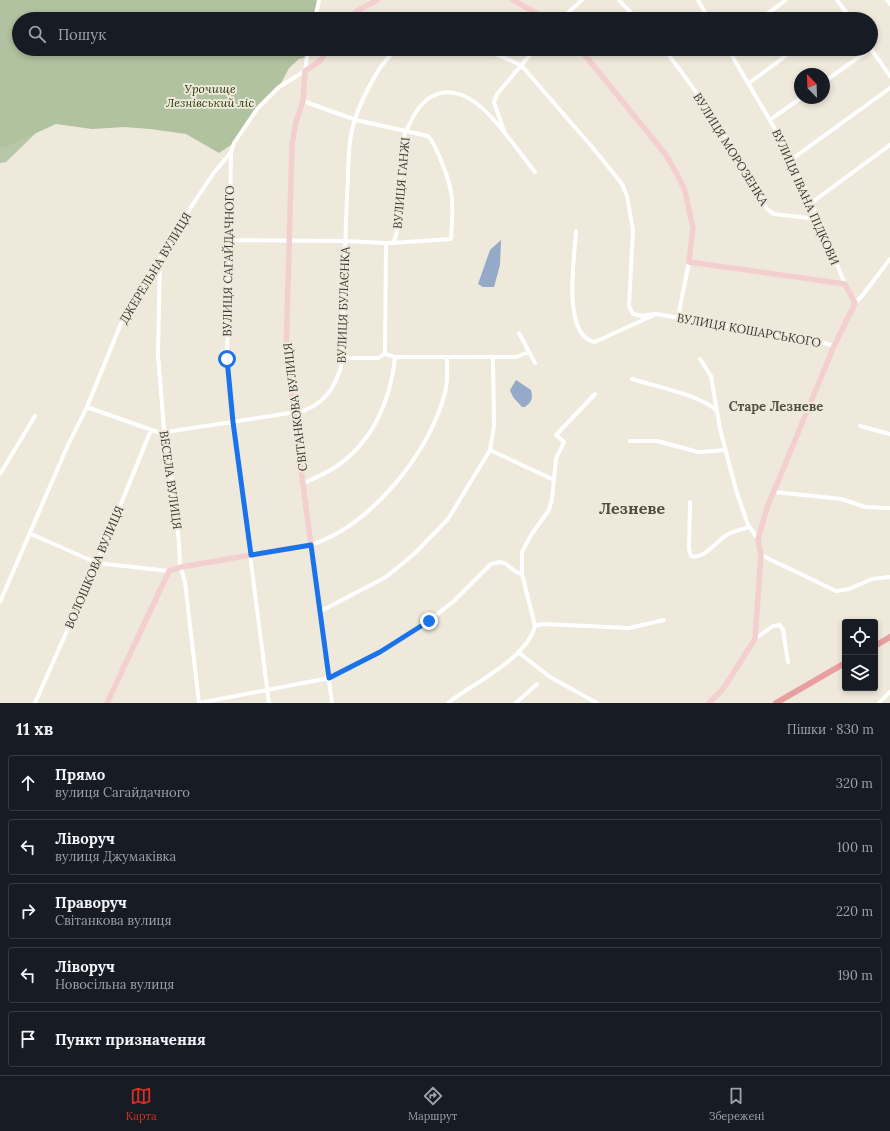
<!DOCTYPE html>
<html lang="uk">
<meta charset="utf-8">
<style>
body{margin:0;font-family:Lora,serif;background:#242831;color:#f1f3f6}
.controls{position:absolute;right:12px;bottom:12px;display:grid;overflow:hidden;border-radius:4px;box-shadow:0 2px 6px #0003}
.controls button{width:36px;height:36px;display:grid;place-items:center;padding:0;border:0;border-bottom:1px solid #363941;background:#171b24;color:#f1f3f6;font:20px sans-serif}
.compass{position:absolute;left:794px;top:68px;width:36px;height:36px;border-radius:50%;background:#171b24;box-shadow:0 2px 6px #0003;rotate:337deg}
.stop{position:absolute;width:12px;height:12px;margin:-9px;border:3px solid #1a73e8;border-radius:50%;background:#fff}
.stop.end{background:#1a73e8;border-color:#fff;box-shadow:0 1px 4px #0008}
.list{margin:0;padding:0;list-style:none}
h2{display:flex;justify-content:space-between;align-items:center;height:52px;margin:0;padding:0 16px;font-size:17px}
h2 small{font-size:13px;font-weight:400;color:#9ea1a6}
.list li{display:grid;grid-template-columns:26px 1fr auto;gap:12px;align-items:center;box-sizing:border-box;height:56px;margin:0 8px 8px;padding:0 8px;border:1px solid #363941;border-radius:4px}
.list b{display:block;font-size:15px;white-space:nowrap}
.list p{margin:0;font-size:13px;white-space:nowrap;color:#9ea1a6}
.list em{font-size:13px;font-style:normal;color:#9ea1a6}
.icon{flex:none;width:22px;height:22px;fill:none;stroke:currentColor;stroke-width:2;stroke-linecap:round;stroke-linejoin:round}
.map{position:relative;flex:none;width:890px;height:703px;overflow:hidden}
.search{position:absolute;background:#171b24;box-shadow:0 2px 6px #0003;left:12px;right:12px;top:12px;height:44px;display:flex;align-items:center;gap:10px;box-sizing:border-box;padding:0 14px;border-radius:22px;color:#9ea1a6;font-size:15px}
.sheet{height:372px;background:#171b24}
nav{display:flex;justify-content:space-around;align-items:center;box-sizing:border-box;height:56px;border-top:1px solid #363941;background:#171b24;font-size:11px;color:#9ea1a6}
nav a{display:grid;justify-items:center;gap:2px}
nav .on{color:#d93025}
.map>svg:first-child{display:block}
.green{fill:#b7c7a8}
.forest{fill:#b0c29f}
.water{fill:#95a9c9}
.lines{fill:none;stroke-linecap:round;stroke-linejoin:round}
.street{stroke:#fff;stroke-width:4}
.secondary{stroke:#f3cfcf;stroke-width:5.5}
.primary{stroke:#e79f9f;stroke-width:6}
.route{stroke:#1a73e8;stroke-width:5}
.labels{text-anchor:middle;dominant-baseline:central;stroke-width:4;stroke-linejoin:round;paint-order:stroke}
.park-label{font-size:12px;font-style:italic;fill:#253b05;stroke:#eee9db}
.street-label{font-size:12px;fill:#3b3933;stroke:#eee9db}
.neighbourhood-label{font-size:13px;font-weight:bold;fill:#514e42;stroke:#eee9db}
.district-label{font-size:16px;font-weight:bold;fill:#514e42;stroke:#eee9db}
</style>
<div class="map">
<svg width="890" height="703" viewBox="0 0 890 703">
<rect width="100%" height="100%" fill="#eee9db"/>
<path class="green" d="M37,132L6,162L0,163V147Z"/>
<path class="forest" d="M0,0H319L315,19H19V49H308L307,57L299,59L289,68L279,87L268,96L234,143L219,153L186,134L150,129L125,127L92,129L56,124L3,148L0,147Z"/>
<path class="water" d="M501,240L500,265L494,287H483L478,284L490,250Z
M516,380L531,390C533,398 532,402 525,407H522L513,397L510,390Z"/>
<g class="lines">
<path class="street" d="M619,0L637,19
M698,0L709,19
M837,0L851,19
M887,0L890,4
M315,19L319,0
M561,19L582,0
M760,19L786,0
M837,19L846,12
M484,49L521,65L593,148L622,184L627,196L633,230L629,306L633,314L641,316L655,314
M664,49C703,99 738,153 767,209L774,214L817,219
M728,49L785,146L803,183L845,284
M871,49L890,76
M824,82L870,49
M749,83L795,49
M303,101L356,120L428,136C435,144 438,153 442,163C455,194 453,206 451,239L392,243
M771,119L801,98
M504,131L494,102L497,94L535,49
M231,152L227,359L233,421L269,703
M792,159L890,88
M811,203L890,145
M576,231C575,256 561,336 595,342L656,314L817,341L834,346
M228,240L345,241L386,243
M160,257L158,355L164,429L166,433L179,542L180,565L185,582L199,703
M855,303L862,296L890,259
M678,317L689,262
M519,333L535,363
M395,357H516L529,352
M343,358H378L385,354
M700,359L711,376L720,429L736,490L748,525L758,539
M632,379C654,386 701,395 717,411
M87,407L160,433L303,411C328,402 338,382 343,358C343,303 345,249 347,194C349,174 347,151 352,130C356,111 380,56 400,49
M860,426L890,434
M630,441H657L698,452L726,450
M490,450L554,480
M0,474L35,416
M304,483C315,478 327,473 337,466C373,441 391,400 395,357L385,354L386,243H392L395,239L398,227C400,199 399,161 405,133C407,128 411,122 413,117C428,90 451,85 476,103C495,117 519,152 535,172
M774,492L842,499L865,507L890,508
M690,502L689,549L691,556C703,560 716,542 725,536C732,531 741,530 749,527
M31,534L97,563L169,571
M761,555L836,591L849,589L872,579L890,577
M0,602L67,447L87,407L124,316L193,204L213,174L231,152L234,143L257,109L279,87L305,71L308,49
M321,611L386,577L414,554L448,519L490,450L494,426L493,357
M535,626L522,574V552L531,535L549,510L552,499L556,459L564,442L556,435L595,394
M535,626L543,624L629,628L664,620
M755,639L773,626L780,625L783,630L788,662
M518,652L550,677L597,703
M35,703L97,563L151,430
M199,703L329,678L380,652L429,621L455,600L491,564L500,562L506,564L516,572L522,574
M332,703L311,545C371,525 429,454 445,393C448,382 447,369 447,357
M448,703C473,683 527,659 535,626
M516,703L537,684
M879,703L890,692"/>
<path class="secondary" d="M513,0L547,19
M348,19L357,11L377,0
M580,49L666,155L678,176L685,191L693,228L689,262L845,284L855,303L834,346L767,508L758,539L761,555L755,639L723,689L709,703
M107,703L169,571L181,567L311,545L286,354L292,144L296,122L303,101L305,71L320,61L328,49"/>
<path class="primary" d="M875,646L890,637
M776,703L845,663"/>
</g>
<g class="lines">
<path class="route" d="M227,359L233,422L251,555L311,545L329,678L380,652L429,621"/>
</g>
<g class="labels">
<g class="park-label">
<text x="210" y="88">Урочище<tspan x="210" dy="14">Лезнівський ліс</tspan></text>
</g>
<g class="street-label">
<text transform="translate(731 149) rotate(58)">ВУЛИЦЯ МОРОЗЕНКА</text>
<text transform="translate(401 183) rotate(-85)">ВУЛИЦЯ ГАНЖІ</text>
<text transform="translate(806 197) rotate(66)">ВУЛИЦЯ ІВАНА ПІДКОВИ</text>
<text transform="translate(228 261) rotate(-89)">ВУЛИЦЯ САГАЙДАЧНОГО</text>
<text transform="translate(155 268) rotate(-59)">ДЖЕРЕЛЬНА ВУЛИЦЯ</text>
<text transform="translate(343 305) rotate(-88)">ВУЛИЦЯ БУЛАЄНКА</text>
<text transform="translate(749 330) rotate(10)">ВУЛИЦЯ КОШАРСЬКОГО</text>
<text transform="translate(295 407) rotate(-97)">СВІТАНКОВА ВУЛИЦЯ</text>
<text transform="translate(171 480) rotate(82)">ВЕСЕЛА ВУЛИЦЯ</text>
<text transform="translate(94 567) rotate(-67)">ВОЛОШКОВА ВУЛИЦЯ</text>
</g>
<g class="neighbourhood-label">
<text x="776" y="406">Старе Лезневе</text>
</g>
<g class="district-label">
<text x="632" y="508">Лезневе</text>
</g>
</g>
</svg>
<div class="controls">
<button><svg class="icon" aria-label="locate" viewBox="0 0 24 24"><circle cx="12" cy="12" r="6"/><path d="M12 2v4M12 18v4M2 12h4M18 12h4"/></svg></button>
<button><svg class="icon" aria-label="layers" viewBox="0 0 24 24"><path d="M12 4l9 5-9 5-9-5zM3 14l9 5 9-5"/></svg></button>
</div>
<svg class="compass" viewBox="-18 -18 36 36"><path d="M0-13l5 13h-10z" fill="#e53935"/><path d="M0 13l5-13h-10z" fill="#9ea1a6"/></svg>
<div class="stop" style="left:227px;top:359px"></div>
<div class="stop end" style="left:429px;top:621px"></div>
<div class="search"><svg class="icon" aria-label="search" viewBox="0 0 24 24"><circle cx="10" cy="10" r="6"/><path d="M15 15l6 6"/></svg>Пошук</div>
</div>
<section class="sheet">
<h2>11 хв<small>Пішки · 830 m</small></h2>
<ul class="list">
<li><svg class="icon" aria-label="ahead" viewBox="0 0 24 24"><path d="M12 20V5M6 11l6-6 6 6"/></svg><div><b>Прямо</b><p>вулиця Сагайдачного</p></div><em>320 m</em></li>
<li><svg class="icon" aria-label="left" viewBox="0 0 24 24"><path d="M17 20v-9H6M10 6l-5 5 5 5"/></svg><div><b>Ліворуч</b><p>вулиця Джумаківка</p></div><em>100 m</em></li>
<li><svg class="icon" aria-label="right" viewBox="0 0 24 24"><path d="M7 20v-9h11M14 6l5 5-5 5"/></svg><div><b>Праворуч</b><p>Світанкова вулиця</p></div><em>220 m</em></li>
<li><svg class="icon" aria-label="left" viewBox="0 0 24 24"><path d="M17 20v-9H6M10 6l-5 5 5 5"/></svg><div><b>Ліворуч</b><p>Новосільна вулиця</p></div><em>190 m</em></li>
<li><svg class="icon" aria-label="arrive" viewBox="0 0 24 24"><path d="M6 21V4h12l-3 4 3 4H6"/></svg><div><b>Пункт призначення</b></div></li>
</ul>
</section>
<nav>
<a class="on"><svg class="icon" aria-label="map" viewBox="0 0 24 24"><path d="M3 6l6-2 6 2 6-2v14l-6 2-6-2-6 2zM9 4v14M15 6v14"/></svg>Карта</a>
<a><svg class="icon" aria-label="directions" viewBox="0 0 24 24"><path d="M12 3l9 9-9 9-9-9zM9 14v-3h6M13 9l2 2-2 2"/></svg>Маршрут</a>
<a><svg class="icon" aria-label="saved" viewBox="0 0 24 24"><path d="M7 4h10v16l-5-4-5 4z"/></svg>Збережені</a>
</nav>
